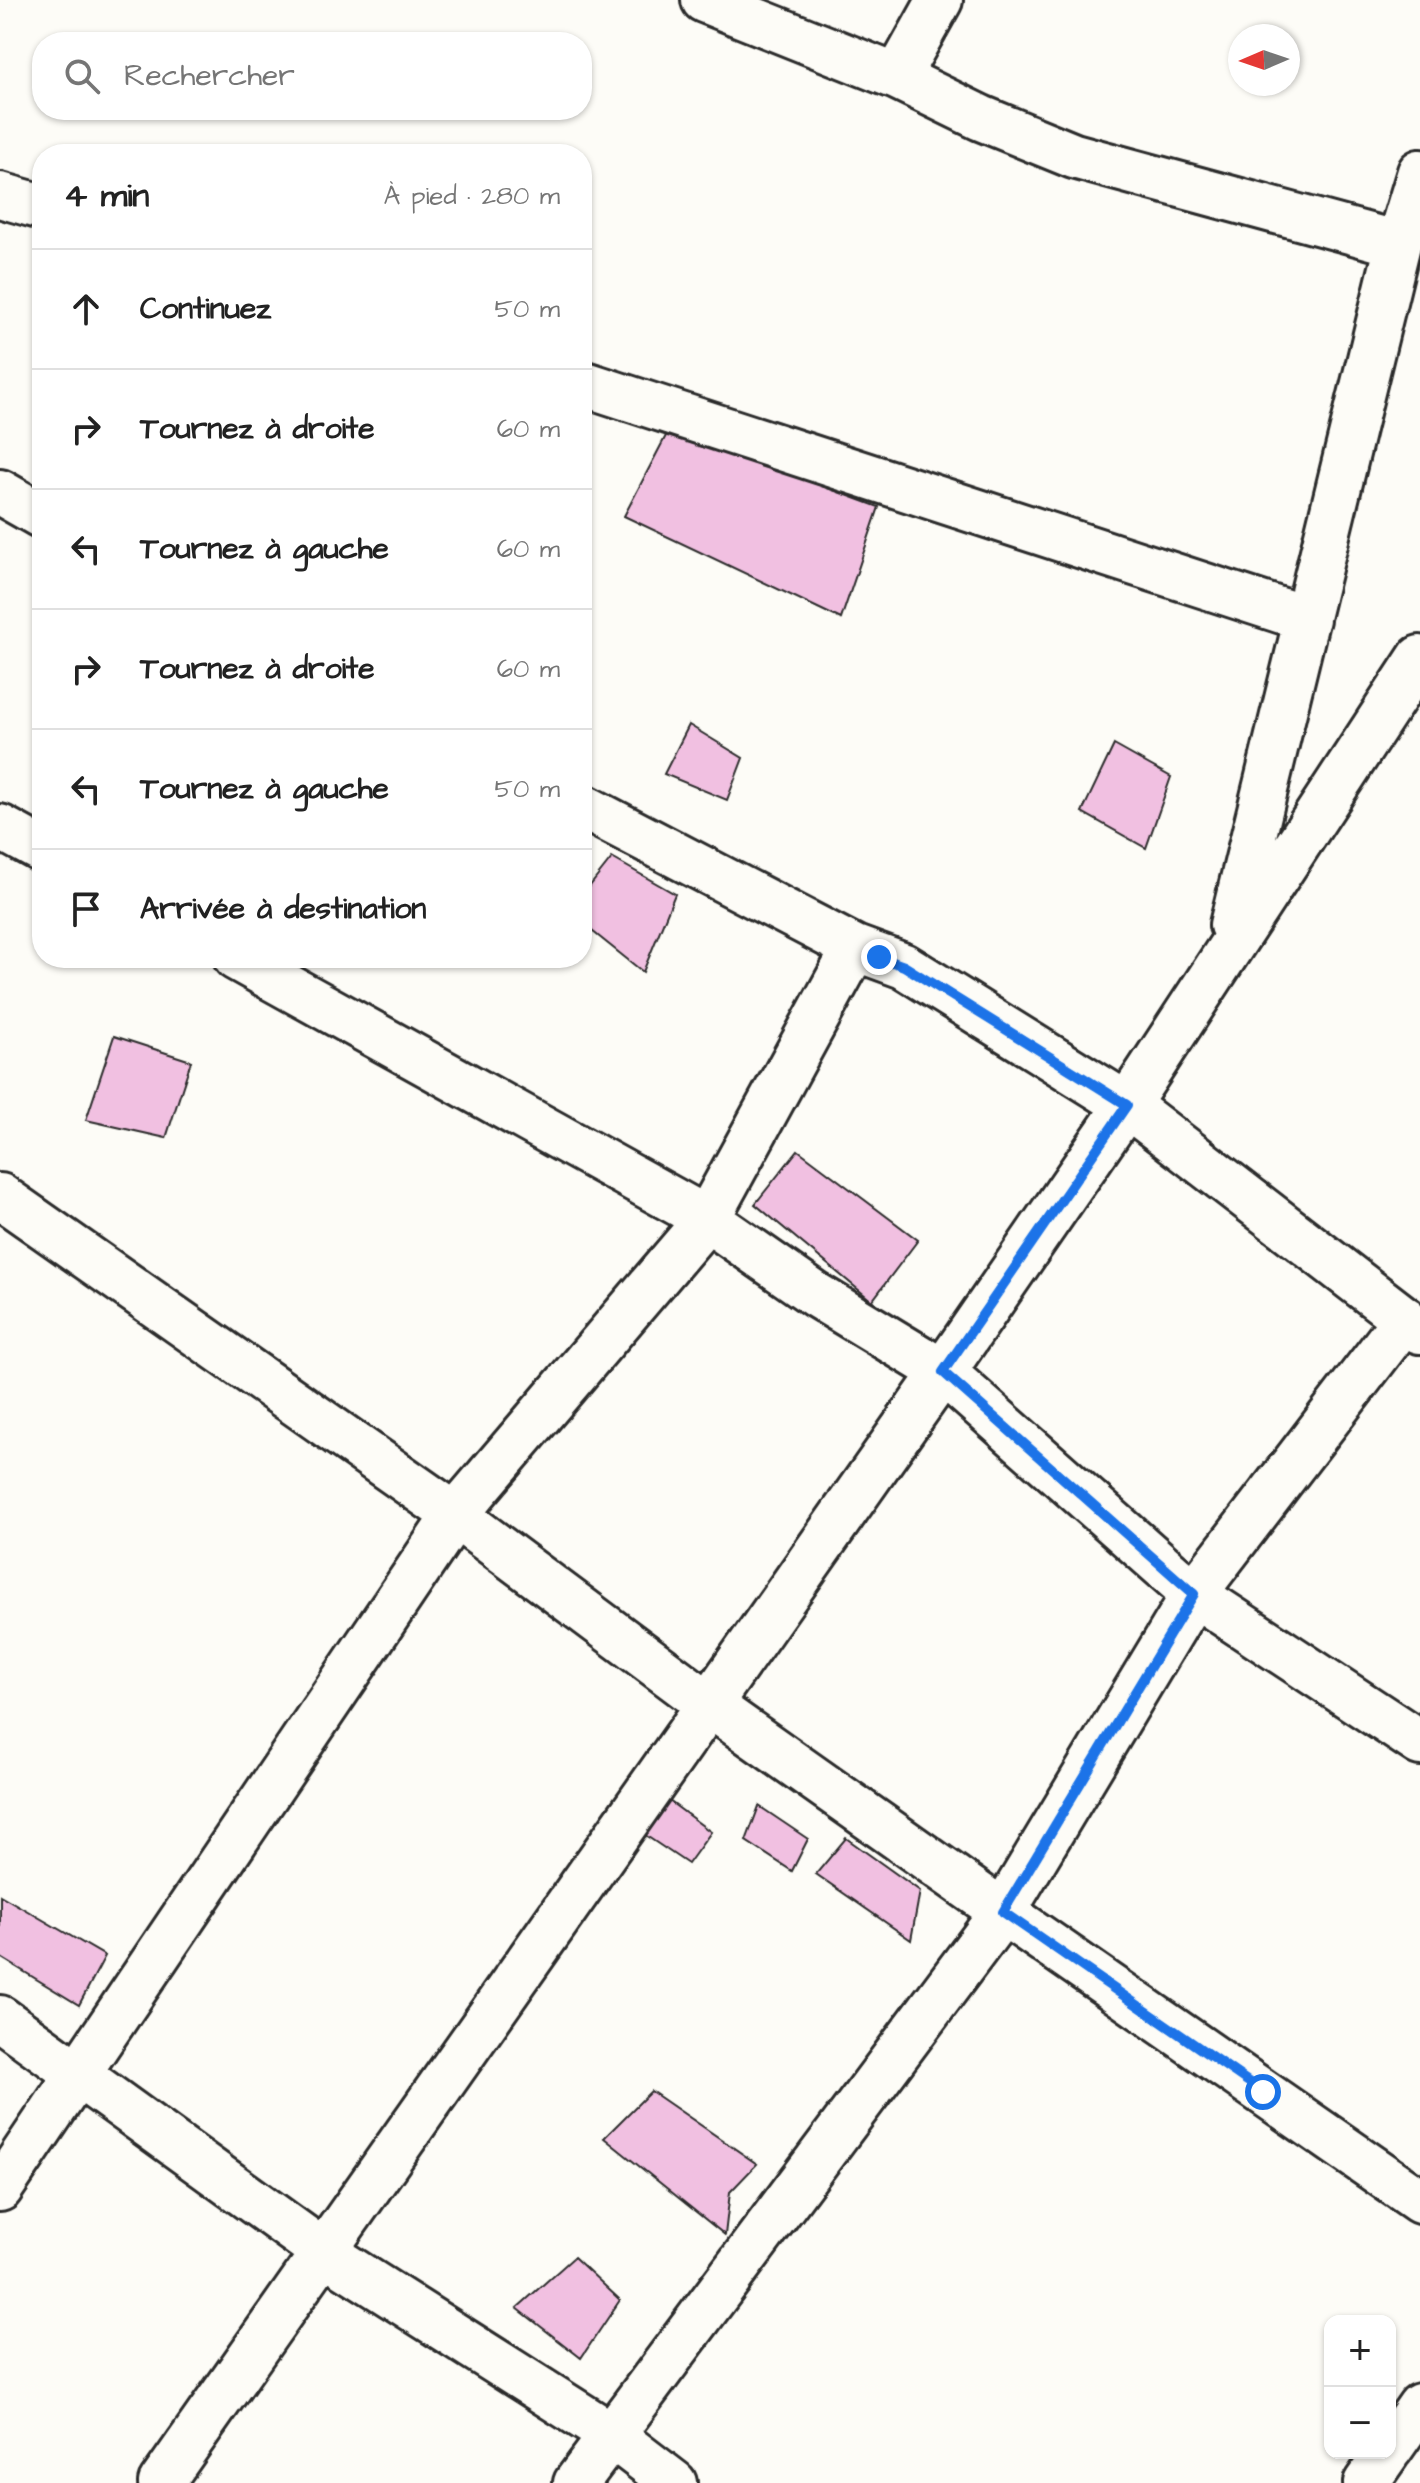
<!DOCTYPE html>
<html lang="fr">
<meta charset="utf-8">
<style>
body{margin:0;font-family:"Architects Daughter",sans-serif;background:#f2f2f2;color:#222}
.controls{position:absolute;right:24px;bottom:24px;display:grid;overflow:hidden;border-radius:16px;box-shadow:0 2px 6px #0004}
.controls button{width:72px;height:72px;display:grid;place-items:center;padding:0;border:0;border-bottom:2px solid #e0e0e0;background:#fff;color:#222;font:40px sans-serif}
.compass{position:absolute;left:1228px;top:24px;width:72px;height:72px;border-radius:50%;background:#fff;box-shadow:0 2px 6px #0004;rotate:268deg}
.stop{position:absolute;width:24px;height:24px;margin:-18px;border:6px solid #1a73e8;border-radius:50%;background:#fff}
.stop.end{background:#1a73e8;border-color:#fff;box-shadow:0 2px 8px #0008}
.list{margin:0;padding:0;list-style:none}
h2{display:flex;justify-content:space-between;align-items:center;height:104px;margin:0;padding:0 32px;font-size:34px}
h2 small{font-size:26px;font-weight:400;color:#767676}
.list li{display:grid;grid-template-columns:52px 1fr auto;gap:24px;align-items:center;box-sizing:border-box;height:120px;padding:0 32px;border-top:2px solid #e0e0e0}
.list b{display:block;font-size:30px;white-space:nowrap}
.list em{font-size:26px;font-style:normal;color:#767676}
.icon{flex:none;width:44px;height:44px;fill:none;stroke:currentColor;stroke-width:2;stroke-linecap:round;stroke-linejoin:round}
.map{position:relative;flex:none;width:1420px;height:2483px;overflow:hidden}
.search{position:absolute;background:#fff;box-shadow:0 2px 6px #0004;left:32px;top:32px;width:560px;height:88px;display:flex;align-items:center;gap:20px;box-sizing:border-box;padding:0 28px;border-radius:32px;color:#767676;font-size:30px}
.panel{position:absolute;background:#fff;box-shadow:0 2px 6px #0004;left:32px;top:144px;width:560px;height:824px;border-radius:32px}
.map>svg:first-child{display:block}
.building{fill:#f1c0e1;stroke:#2b2b2b;stroke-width:2}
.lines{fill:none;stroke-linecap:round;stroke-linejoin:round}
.minor-casing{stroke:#2b2b2b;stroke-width:50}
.minor{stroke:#fdfcf7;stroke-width:44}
.route{stroke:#1a73e8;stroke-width:10}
</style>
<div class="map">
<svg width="1420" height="2483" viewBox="0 0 1420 2483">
<rect width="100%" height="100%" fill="#fdfcf7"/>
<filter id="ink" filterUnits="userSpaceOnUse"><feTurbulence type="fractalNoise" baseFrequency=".0125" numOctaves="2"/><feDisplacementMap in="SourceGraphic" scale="16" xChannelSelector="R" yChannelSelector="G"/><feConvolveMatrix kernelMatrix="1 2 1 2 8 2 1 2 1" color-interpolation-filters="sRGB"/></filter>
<g filter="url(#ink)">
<path class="building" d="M669,430L879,507L841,619L624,516Z
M689,725L743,758L727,800L664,774Z
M1114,745L1171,777L1146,848L1082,812Z
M612,858L675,894L643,972L582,923V896Z
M114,1036L191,1061L166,1138L86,1120Z
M798,1150L918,1240L872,1301L755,1204Z
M661,1795L711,1832L688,1864L639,1831Z
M759,1806L808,1839L792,1871L746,1841Z
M846,1838L920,1891L911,1940L816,1874Z
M0,1895L105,1956L79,2005L0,1957Z
M651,2091L757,2164L730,2192L725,2235L604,2138Z
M574,2257L620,2300L581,2358L517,2308Z"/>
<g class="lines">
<defs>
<path id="minor" d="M704,0L897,77L981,118L1074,156L1398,244
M897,77L940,0
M0,195L42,207
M582,383L1307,619
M0,492L42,516
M582,806L855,948L904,966L1127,1105L1420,1331
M0,827L42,850
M1232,925L1398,244L1420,172
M236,958L707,1219L816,1295L943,1372L1194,1594L1420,1743
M0,1196L455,1515L707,1703L1003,1912L1420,2201
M0,2018L325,2253L610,2434L674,2483
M0,2189L455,1515L707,1219L855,948
M1390,2449L1420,2406
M161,2483L943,1372L1127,1105L1420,658
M576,2483L1003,1912L1194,1594L1405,1319
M1366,2483L1387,2453"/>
</defs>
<use href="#minor" class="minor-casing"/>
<use href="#minor" class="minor"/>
</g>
</g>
<g class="lines" filter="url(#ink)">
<path class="route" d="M879,957L904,966L1127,1105L943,1372L1194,1594L1003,1912L1263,2092"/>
</g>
</svg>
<div class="controls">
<button>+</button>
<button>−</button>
</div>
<svg class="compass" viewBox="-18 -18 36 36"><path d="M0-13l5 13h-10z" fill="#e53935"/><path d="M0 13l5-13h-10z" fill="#767676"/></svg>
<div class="stop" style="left:1263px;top:2092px"></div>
<div class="stop end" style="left:879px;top:957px"></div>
<div class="search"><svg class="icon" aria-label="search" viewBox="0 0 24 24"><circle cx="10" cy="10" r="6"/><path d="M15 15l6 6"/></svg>Rechercher</div>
<section class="panel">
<h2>4 min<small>À pied · 280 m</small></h2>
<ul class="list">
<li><svg class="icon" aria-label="ahead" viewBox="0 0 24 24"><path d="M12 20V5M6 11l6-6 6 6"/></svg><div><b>Continuez</b></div><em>50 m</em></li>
<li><svg class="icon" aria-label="right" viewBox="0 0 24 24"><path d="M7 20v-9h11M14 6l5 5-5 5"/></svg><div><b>Tournez à droite</b></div><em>60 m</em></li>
<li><svg class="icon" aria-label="left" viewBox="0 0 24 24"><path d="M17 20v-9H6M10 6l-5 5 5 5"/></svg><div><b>Tournez à gauche</b></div><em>60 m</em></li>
<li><svg class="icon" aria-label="right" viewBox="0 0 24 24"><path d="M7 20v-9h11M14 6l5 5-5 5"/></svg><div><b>Tournez à droite</b></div><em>60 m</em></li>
<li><svg class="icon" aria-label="left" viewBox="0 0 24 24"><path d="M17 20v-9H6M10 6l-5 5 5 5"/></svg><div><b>Tournez à gauche</b></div><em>50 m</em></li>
<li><svg class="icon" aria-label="arrive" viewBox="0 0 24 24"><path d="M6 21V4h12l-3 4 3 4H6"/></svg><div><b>Arrivée à destination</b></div></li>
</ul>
</section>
</div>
